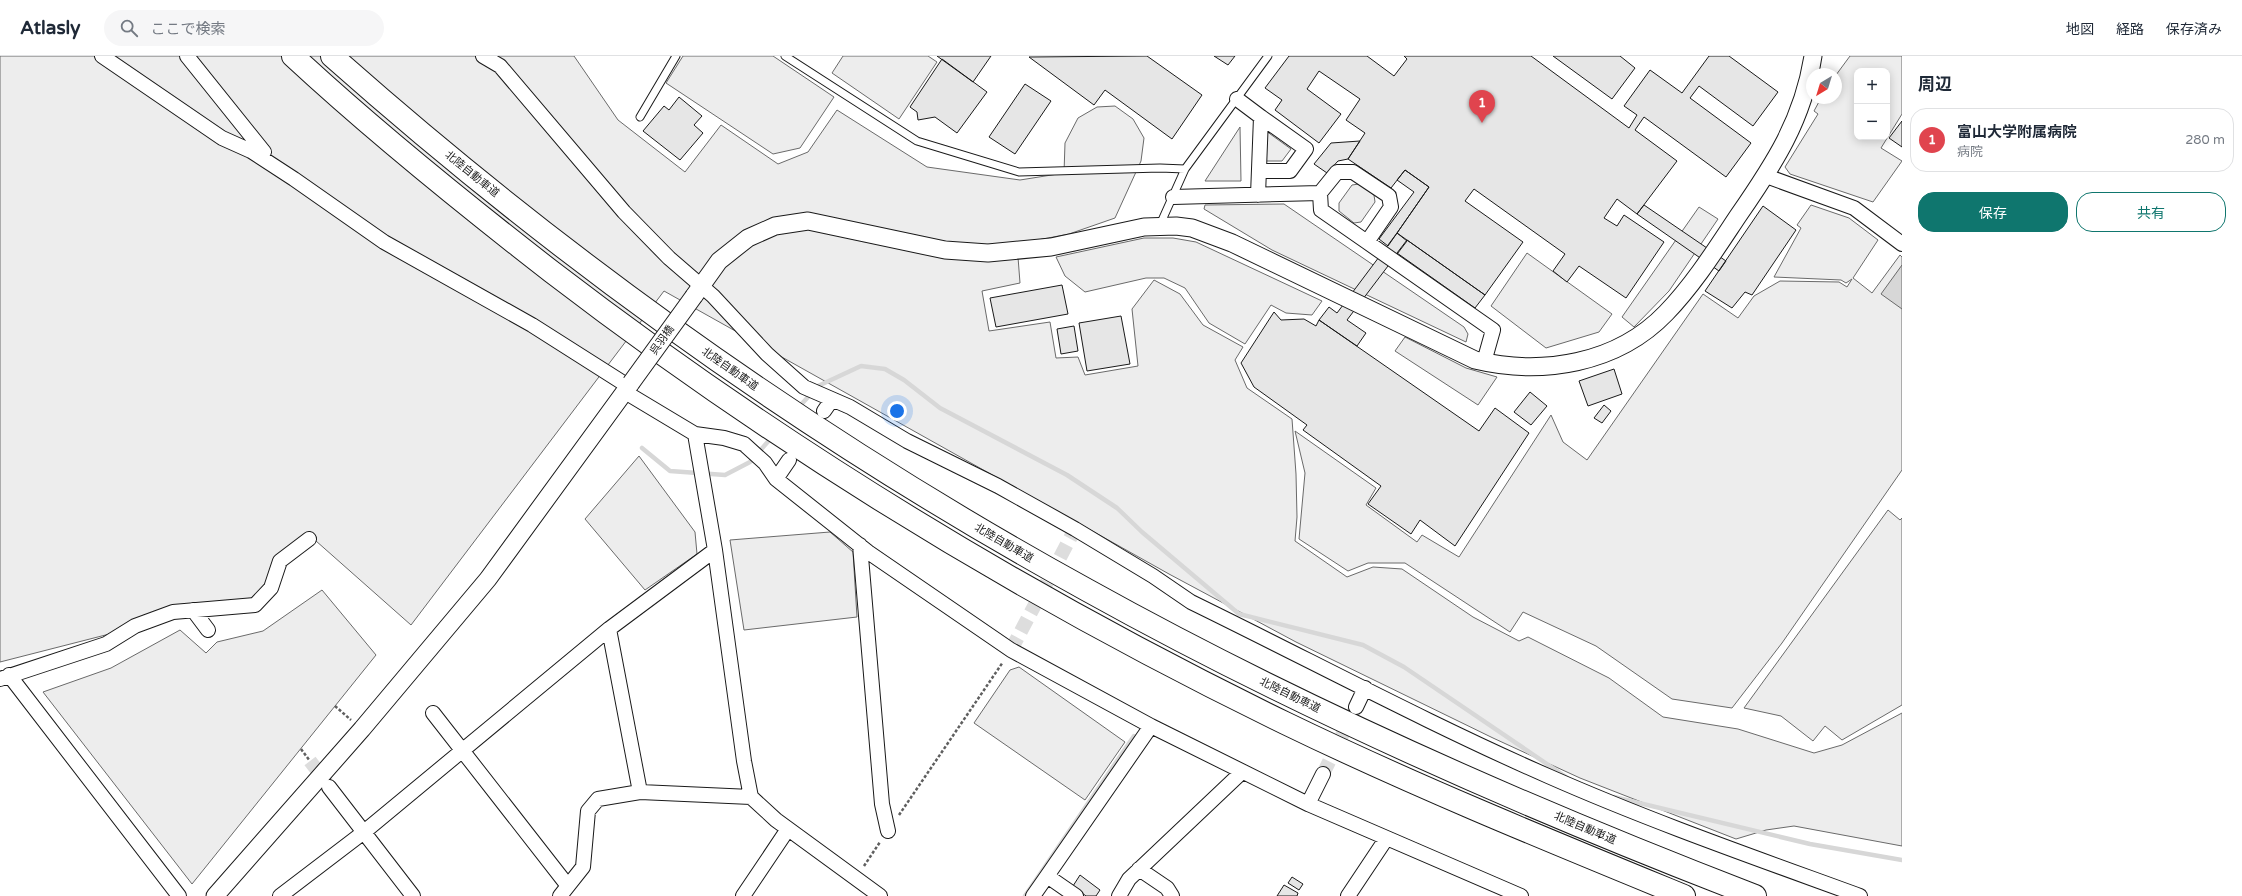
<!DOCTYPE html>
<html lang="ja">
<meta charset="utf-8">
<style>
body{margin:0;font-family:"Varela Round","Noto Sans JP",sans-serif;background:#f6f6f7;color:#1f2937}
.controls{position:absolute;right:12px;top:12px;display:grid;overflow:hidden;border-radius:8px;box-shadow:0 2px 10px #0003}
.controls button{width:36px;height:36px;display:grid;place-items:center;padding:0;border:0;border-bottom:1px solid #e0e1e3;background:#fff;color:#1f2937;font:20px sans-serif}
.compass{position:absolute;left:1806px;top:12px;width:36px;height:36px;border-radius:50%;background:#fff;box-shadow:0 2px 10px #0003;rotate:218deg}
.you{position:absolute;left:897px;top:355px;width:14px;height:14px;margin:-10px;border:3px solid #fff;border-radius:50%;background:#1a73e8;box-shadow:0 0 0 6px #1a73e833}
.badge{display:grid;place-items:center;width:26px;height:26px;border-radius:50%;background:#0f766e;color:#fff;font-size:13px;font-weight:700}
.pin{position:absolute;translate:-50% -33px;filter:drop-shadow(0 1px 2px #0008)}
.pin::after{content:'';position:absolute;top:21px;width:14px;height:12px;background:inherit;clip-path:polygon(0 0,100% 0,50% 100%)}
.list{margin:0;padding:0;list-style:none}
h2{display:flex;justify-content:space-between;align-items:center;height:52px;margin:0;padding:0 16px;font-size:17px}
h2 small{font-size:13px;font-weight:400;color:#747a83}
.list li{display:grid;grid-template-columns:26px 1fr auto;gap:12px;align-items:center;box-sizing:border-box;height:64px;margin:0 8px 8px;padding:0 8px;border:1px solid #e0e1e3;border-radius:16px}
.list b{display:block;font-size:15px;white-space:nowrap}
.list p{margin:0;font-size:13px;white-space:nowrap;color:#747a83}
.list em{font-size:13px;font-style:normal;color:#747a83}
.actions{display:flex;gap:8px;padding:12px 16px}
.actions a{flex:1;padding:9px 0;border:1px solid #0f766e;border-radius:16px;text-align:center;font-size:14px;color:#0f766e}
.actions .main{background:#0f766e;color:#fff}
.icon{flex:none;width:22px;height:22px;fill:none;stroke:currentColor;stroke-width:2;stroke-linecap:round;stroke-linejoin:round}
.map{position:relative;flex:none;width:1902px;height:840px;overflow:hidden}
header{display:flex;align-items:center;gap:24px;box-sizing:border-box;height:56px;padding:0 20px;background:#fff;border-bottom:1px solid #e0e1e3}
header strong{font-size:19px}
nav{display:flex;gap:22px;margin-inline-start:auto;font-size:14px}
.search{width:280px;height:36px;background:#f6f6f7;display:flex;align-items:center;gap:10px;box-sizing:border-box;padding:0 14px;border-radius:22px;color:#747a83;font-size:15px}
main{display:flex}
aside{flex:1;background:#fff}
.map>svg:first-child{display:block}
.built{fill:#ededed;stroke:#6a6a6a;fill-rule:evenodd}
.water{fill:#d7d7d7;stroke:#6a6a6a}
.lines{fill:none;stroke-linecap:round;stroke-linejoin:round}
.stream{stroke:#d7d7d7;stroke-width:4.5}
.building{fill:#e6e6e6;stroke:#1a1a1a}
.minor-tunnel{stroke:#ddd;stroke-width:14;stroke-dasharray:14 7;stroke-linecap:butt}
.service-casing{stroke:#1a1a1a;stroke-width:9}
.minor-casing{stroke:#1a1a1a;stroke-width:16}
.tertiary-casing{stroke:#1a1a1a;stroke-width:19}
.motorway-casing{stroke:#1a1a1a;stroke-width:24}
.path{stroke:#5f5f5f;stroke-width:2.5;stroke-dasharray:3 2;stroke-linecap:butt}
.service{stroke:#fff;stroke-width:7}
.minor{stroke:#fff;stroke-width:14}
.tertiary{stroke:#fff;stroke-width:17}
.motorway{stroke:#fff;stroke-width:22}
.tertiary-bridge-casing{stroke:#1a1a1a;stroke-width:19;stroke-linecap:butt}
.tertiary-bridge{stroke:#fff;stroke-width:17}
.labels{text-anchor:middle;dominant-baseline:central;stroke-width:3;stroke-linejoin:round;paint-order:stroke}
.street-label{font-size:11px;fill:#1a1a1a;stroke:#fff}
</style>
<header>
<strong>Atlasly</strong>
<div class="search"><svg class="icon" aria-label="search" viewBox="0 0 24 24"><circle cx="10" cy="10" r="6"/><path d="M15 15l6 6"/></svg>ここで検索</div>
<nav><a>地図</a><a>経路</a><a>保存済み</a></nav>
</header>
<main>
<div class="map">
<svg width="1902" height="840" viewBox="0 0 1902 840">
<rect width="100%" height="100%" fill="#fff"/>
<path class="built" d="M0,0H574L618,64L685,116L721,69L778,108L808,96L837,54L927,111L1020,124L1064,117L1065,87L1078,62L1097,51L1115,50L1133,63L1144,82L1141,105L1115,162L1069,178L1017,188L1020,227L982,235L989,275L1050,266L1056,302L1078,301L1085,319L1138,310L1132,253L1154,224L1180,238L1203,269L1243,291L1235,304L1247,332L1292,363L1296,418L1297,461L1295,485L1347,521L1373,511L1402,513L1473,561L1519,585L1528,581L1609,622L1663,661L1738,673L1814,697L1842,689L1902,657V790L1794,770L1766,774L1736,783L1580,722L1493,682L1296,586L1169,518L664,235L411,569L307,477L258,540L0,606Z
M683,0H773L834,41L800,92L773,98L666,27Z
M843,0H928L937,6L899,63L832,17Z
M1850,0H1902V58L1881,92L1902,105L1873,146L1790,118L1785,111L1818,58L1814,55L1821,42H1836V19ZM1857,15H1887V81H1857Z
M1240,71L1241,125H1205Z
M1266,75L1291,93L1282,105H1265Z
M1359,128L1374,139L1375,146L1361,166L1354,167L1339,155V147L1352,129Z
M1284,148L1464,271L1468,278L1466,286L1272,194L1204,153L1205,149Z
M1811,149L1849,162L1878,184L1853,222L1872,237L1900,199L1902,201V414L1782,587L1732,652L1672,643L1596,590L1523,556L1510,576L1405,507H1368L1348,515L1299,483L1305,417L1295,375L1376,432L1366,449L1417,486L1422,479L1459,501L1551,359L1563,386L1587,404L1703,238L1738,262L1754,240L1780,225L1839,226L1847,231L1852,223L1846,227L1841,224L1774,221L1801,172L1797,169Z
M1699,151L1718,163L1669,235L1634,271L1622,261Z
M1144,182H1173L1196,186L1322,245L1312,259L1286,257L1271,249L1245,288L1209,267L1185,232L1164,222H1146L1085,236L1065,220L1056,201Z
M1527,197L1612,258L1599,276L1546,292L1491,250Z
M1405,281L1466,312L1497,321L1478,349L1395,295Z
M639,400L695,476L697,498L645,534L585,463Z
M1888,454L1900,464L1902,462V649L1842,684L1825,670L1813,685L1781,660L1744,652Z
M830,476L853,496L857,561L744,574L730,484Z
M322,534L376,599L192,828L43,636L111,612L180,574L206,597L217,586L263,575Z
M1019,611L1125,686L1085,744L974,667L1010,614Z"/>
<path class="water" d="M1902,209V253L1881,238Z"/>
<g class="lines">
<path class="stream" d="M798,352L818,330L861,310L885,313L904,324L940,352L1067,419L1117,452L1142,476L1239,558L1363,589L1404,611L1566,721
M642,392L670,415L725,419L750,406L772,381
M1614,741L1810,788L1902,804
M1025,840L1134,680"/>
</g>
<path class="building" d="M937,0H991L973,26Z
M1147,0L1202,39L1172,83L1105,34L1094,49L1029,1Z
M1214,0H1235L1228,9Z
M1289,0H1367L1394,20L1407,3L1404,0H1531L1629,72L1637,59L1624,50L1650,14L1682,37L1709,0H1729L1778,36L1753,70L1699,30L1690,42L1751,87L1726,121L1644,61L1635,74L1677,105L1637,158L1617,143L1604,162L1617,170L1624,159L1664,186L1626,242L1579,210L1567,226L1553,215L1565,198L1474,133L1465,145L1523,186L1485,239L1397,177L1429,131L1405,114L1391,132L1348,103L1365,77L1346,64L1360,43L1319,15L1307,33L1341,58L1319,87L1275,54L1282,44L1265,32Z
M1553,0H1620L1635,12L1612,43Z
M942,3L987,36L957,77L935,61L918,64L917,56L910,51Z
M1025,28L1051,45L1015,98L989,81Z
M679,41L702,60L694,69L703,77L680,104L643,75L664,50L669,54Z
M1902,65V91L1889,82Z
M1360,85L1348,103L1338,105L1327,117L1314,108L1331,87Z
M1405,114L1429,131L1388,190L1379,183L1414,136L1397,124Z
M1644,149L1726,205L1719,215L1637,158Z
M1763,150L1796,174L1752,239L1745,236L1732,252L1705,235Z
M1397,177L1407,185L1347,264L1366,277L1357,290L1319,264L1329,251L1337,257Z
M1407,184L1485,239L1475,252L1397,197Z
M1062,229L1068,258L996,271L990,242Z
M1274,256L1281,264L1304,263L1316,270L1319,264L1479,375L1495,352L1529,377L1455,490L1420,464L1411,478L1368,448L1381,430L1303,374L1307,369L1254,331L1241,307Z
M1121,260L1130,308L1087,315L1079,267Z
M1074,270L1078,295L1061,298L1057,273Z
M1614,313L1622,338L1588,350L1579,325Z
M1530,336L1547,350L1531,369L1514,356Z
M1604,349L1611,355L1602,367L1594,362Z
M1080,819L1100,834L1096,840H1086L1073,830Z
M1292,821L1303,828L1299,834L1288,827Z
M1284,829L1298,837L1297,840H1277Z"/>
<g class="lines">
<path class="minor-tunnel" d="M1011,594L1075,473
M310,705L327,727
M1323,718L1356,651"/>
<defs>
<path id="service" d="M785,0L917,85L1019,116L1160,112L1185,113
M640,61L676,0
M1159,171L1185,113L1268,0"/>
<path id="minor" d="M102,0L222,82L251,95L294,123L384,186L532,269L628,330
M187,0L264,96
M483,0L500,10L624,156L669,202L713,240L767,298L804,331L850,351L907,385L998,430L1075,473L1153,520L1191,546C1310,604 1427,667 1548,720C1650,765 1756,802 1860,840
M1237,43L1261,61L1258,139
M1259,115H1290L1306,93L1261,61
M1766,120L1854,152L1902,188
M1173,141L1320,137L1321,154L1367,186L1391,151L1389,140L1353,116H1337L1320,137
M1367,186L1493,274L1484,306
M625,336L695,378L715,494L744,705L751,741L776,764L880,840
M824,355L831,345
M695,378L724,382L744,388L765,407L776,423L868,496L1011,594L1151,670L1308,748L1521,840
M776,423L789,404
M860,489L882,748L888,775
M193,554L208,574
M609,573L640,736L751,741
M9,619L179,840
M0,623L106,588L135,570L173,556L255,549L271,532L280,505L309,483
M1356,651L1365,632
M433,657L568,830
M329,731L413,840
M1308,748L1323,718
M1139,813L1167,832L1172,840
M1047,820L1151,670
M280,840L364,776L609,573L715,494
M560,840L583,811L588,755L598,743L640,736
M743,840L788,773
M1033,840L1047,820L1076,840
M1119,840L1129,823L1242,716
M1348,840L1386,783"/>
<path id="tertiary" d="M694,240L719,205L748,182L775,170L808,165L945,194L988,197L1051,191L1144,171L1176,170L1192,172L1232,187L1475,304C1542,320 1617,308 1666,257C1694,228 1716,193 1738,160C1774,108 1803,64 1813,0
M215,840L362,673L488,523L631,327"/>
<path id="motorway" d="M293,0C376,77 463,147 552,216C780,391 1026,541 1285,667C1415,730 1550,785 1684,840
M332,0C563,205 816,385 1087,534C1301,653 1526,752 1755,840"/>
</defs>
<use href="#service" class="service-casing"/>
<use href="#minor" class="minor-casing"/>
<use href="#tertiary" class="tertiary-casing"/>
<use href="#motorway" class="motorway-casing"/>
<path class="path" d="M335,650L351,664
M301,693L310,705
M899,759L1003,606
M864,810L880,786"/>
<use href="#service" class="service"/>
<use href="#minor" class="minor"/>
<use href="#tertiary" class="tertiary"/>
<use href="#motorway" class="motorway"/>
<defs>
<path id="tertiary-bridge" d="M631,327L694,240"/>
</defs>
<use href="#tertiary-bridge" class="tertiary-bridge-casing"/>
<use href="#tertiary-bridge" class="tertiary-bridge"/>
</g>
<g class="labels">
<g class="street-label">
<text transform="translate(472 118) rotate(39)">北陸自動車道</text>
<text transform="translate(662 284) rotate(-54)">呉羽橋</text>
<text transform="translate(730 313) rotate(35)">北陸自動車道</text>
<text transform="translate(1004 487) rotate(30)">北陸自動車道</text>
<text transform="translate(1290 639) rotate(26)">北陸自動車道</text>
<text transform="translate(1585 772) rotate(23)">北陸自動車道</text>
</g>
</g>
</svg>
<div class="controls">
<button>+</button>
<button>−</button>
</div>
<svg class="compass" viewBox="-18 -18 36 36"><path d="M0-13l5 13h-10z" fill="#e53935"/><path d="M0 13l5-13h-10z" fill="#747a83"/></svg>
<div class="you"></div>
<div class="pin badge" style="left:1482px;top:67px;background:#e0444e">1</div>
</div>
<aside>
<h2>周辺<small></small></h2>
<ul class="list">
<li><span class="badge" style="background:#e0444e">1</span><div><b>富山大学附属病院</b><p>病院</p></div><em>280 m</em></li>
</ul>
<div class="actions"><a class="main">保存</a><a>共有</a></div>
</aside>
</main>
